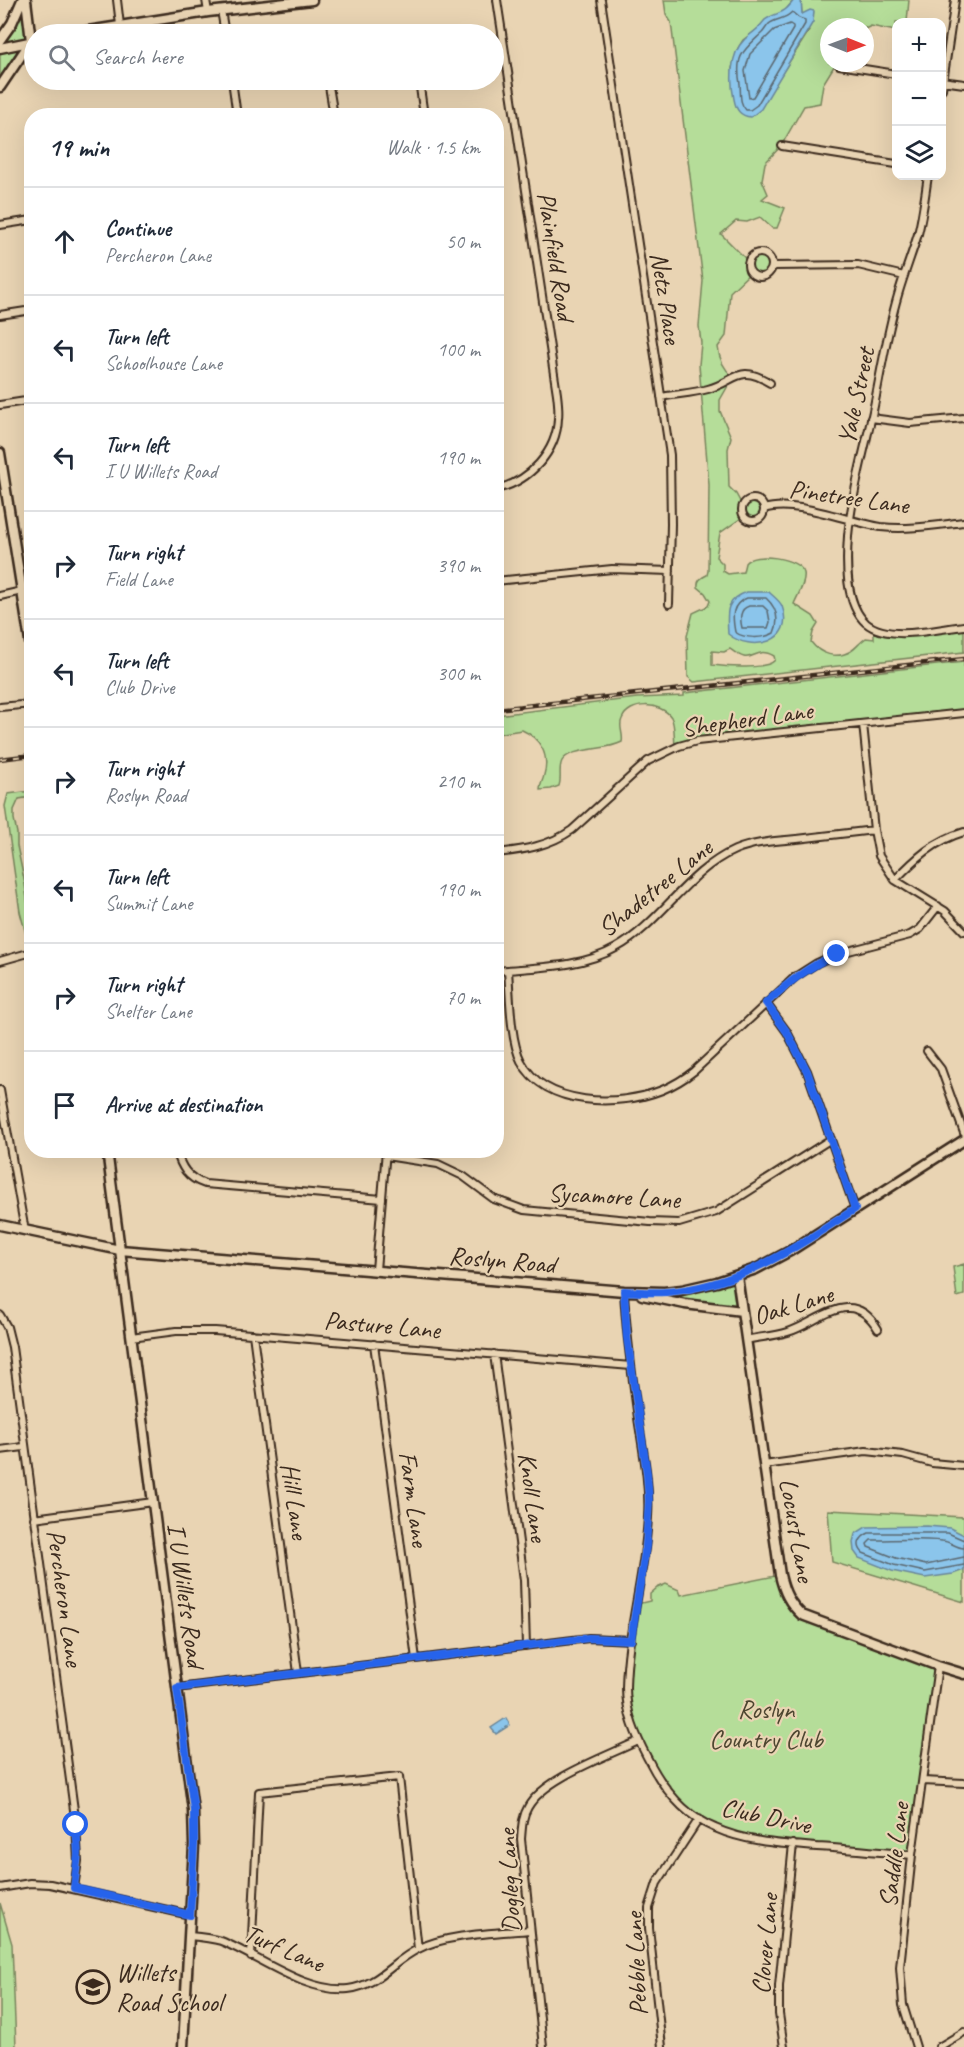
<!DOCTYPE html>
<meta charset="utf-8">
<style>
body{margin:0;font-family:Caveat,sans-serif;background:#f6f6f7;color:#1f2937}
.controls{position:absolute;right:18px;top:18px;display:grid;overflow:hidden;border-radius:12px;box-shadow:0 6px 24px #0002}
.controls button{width:54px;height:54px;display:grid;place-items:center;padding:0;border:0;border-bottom:2px solid #e0e1e3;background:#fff;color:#1f2937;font:30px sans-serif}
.compass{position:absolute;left:820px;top:18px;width:54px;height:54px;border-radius:50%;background:#fff;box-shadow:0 6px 24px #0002;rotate:91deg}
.stop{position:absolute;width:18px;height:18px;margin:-14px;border:4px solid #2563eb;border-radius:50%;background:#fff}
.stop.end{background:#2563eb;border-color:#fff;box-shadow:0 2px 6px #0008}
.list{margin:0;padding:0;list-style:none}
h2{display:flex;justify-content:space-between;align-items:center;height:78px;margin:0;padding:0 24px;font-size:26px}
h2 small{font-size:20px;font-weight:400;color:#747a83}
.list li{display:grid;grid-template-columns:39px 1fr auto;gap:18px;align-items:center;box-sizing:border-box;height:108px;padding:0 24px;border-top:2px solid #e0e1e3}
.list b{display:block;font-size:22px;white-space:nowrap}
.list p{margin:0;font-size:20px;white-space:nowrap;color:#747a83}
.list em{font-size:20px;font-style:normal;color:#747a83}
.icon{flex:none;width:33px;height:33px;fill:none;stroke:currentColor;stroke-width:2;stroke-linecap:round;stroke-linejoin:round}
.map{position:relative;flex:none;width:964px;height:2047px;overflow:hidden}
.search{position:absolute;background:#fff;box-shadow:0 6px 24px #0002;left:24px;top:24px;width:480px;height:66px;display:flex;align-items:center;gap:15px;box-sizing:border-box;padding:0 21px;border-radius:33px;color:#747a83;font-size:22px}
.panel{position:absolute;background:#fff;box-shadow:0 6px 24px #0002;left:24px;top:108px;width:480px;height:1050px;border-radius:24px}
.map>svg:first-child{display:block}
.green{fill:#b5dd99;stroke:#78845c;stroke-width:1.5;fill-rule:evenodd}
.water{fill:#8bc5eb;stroke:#6b8799;stroke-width:1.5}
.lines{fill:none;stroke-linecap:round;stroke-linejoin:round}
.shore{stroke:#5b6870;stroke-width:1.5}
.street-casing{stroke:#3b2a1e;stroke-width:10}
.secondary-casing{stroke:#3b2a1e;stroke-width:13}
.street{stroke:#e9d4b3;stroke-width:6}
.secondary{stroke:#e9d4b3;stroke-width:8}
.rail-casing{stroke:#3b2a1e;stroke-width:4.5}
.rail{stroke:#e9d4b3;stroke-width:2;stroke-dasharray:7;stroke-linecap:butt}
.route{stroke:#2563eb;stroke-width:8}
.labels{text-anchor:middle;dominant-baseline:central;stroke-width:4.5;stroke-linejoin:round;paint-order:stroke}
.street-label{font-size:26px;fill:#3b2a1e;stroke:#e9d4b3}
.park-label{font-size:26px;fill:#4d4530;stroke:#e9d4b3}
.poi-label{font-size:26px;fill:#3b2a1e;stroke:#e9d4b3;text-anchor:start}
</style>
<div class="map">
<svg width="964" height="2047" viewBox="0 0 964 2047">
<rect width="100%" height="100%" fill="#e9d4b3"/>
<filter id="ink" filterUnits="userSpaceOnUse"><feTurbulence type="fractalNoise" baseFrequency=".0167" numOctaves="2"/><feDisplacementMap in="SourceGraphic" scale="12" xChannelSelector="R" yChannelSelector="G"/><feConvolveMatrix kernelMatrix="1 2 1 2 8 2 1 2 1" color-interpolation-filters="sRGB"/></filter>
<g filter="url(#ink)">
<path class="green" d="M22,0L31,41L0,86V40Z
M664,0H794L783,13L765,20L759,28L743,40L738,48L732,68L734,97L772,89L809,31L802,15L801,0H909L907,22H896V31L871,26L865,29V27H829V63H836L823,84L820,103L804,106L781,146L765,163L762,180L768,194L762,199L785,208L777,228H772L760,217L747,222L736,221L721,234L748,261C753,254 760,250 768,256L773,266C769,278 759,280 750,273L730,292L726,336L718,347C719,359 724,369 733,377L720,400V411L731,437L728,449L729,487L736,494L742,505L749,499L759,500L763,505L764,513L756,521H749L743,517L720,533L716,557L723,564V571L728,574L743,572C743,571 745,564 745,563C753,551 800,558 804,573C806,583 797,596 794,604L813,616L818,624L813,632L811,642C820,654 836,660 851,651C856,648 860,642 866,638L874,639V628L886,632L964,626V652L694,682L688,677L687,636L693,613L708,606L710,601L705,593L698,587C697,580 701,578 707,575L708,571L709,485L699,365L701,343L699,326L703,281L671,22L666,14ZM730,649C734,652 739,656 744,657C755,659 757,647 774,656L775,660C767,670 726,667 712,665V651L724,652Z
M964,662V713L675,746C674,738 675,724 671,717C661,702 629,701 622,719C618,727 624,734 622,742C606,751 570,747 562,761C558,769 562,778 559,786L551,789L540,790C540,784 543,781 544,775C550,755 540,738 522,730L497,734V715L637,698L684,696V693Z
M31,791V797L19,799L14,810V819L17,833V846L25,884L30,921V949L20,912L5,806L8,794Z
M964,1264V1295L957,1297L953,1267Z
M737,1276L742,1311L667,1301L664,1292Z
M828,1510L964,1517V1602L832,1562Z
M780,1575L802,1615L938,1666L911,1856L772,1842L714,1828L675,1800L638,1741L626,1689L637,1604L650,1601V1594L657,1588L666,1584L679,1590L681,1595Z
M0,1903L12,1944L16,2047H0Z"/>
<path class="water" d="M794,0H801L802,14L810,10L814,11L813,22L761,109L751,117C740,116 736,110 734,99C730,81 730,54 744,40C748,36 754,32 758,28C762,25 763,20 768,18C780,11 783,15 794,0Z
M747,592H769C773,596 780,601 782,606C796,643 751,653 728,634C727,613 724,600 747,592Z
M927,1526L950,1528L964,1535V1570L953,1574L925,1578L892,1571L859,1558L854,1551L853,1542L855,1534L866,1527Z
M506,1718L510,1725L496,1734L491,1728Z"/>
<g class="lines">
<path class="shore" d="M792,12L799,18L805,20V24L757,105L750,110H746C739,103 741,94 740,84C735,55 743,51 762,33C766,29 767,24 772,22C780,18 785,19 792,12Z
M790,24L793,26V29L753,97L749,98L745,71L750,54L774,30Z
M747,598H766C777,608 780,619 774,633C764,639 744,639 735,632C732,616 731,604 747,598Z
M749,606H763L768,611L770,622L768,628H742C740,619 739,609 749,606Z
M964,1540L948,1533H869C860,1537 855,1545 863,1553L894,1565L925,1572L964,1565
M964,1548C956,1548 950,1541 942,1541C918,1538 894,1540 871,1540L867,1544L868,1547L896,1558L926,1565L964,1557"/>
<defs>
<path id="street" d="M117,0L120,25
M206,0L208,12
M601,0L670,455L671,524L669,604
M221,10L225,34
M839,65L896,74
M232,80L237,116
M328,80L334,116
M419,80L424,116
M942,81L964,84
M942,89L955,0
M782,146L896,164
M928,176C925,195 923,215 918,234C912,254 904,274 898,295C887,332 881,372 873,411C864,452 852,494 848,536C846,563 845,604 866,623C889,642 936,629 964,626
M0,225L32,220
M748 265a12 12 0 1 1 24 0a12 12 0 1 1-24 0Z
M773,266L858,265L904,276
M0,315L32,310
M661,397C677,394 693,393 708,389C736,382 738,363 770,383
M0,405L32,400
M871,418L910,423L964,418
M496,489C529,482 557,452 558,418C559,411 558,402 557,394L497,0
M742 510a11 11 0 1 1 22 0a11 11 0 1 1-22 0Z
M764,509C796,499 848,522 881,527C909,530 937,525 964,522
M496,581L612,569L670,571
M0,596L22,591
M0,707L32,704
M863,724L874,830L879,856L895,880L945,911L964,931
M496,853C524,850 549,846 572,830L648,761L679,746L697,741L964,713
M895,880C916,858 934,841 964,832
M0,961L32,952
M508,970C510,995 510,1040 521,1061C545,1107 619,1107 662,1090C674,1085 684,1079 694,1071L795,977L817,963L837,954L910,935L920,929L938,906
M496,971C536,967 581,968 616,948C661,923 687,871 735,850C754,842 776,841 797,839C823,836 848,833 874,830
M766,1003L787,1032L807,1071L855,1209
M927,1051L941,1069L964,1133
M0,1090L25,1231
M176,1150C181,1167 187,1178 205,1184L382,1199
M108,1155L136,1150
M386,1156L438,1164L463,1176L494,1199L524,1210L650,1222L679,1223L716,1212L831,1139
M376,1270L386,1150
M624,1291C626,1334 632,1375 638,1418C643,1451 650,1484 648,1517C645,1575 627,1631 626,1688C626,1713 636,1736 647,1757C662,1787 683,1815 715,1828C746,1842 783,1844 817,1847C849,1849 881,1852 912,1855
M0,1315L7,1327L12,1347L76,1825L78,1861L74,1888
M253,1334L298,1673
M131,1337L176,1331H215L631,1366
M746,1340C760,1337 775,1336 788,1332C820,1322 852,1285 878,1329
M374,1344L416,1659
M494,1354L524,1580L526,1646
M0,1450L24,1447
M764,1465L866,1451L903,1455L932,1463L964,1466
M34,1518L153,1502
M177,1688L589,1638L631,1640
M923,1781L964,1783
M0,1888L30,1883L50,1884L190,1915
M189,1936C200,1937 211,1938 221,1941C259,1956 305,1993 348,1989C378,1986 393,1961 418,1949C446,1934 498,1933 530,1930
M251,1957L259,1792L399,1777L418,1949
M543,2047L521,1839C522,1828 522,1817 528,1807C544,1778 608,1756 638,1741
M662,2047L649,1928V1908L657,1883L699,1819
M784,2047L779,2014V1986L793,1844
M916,2047L903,2005L900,1967L912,1855L938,1666
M939,2047L964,2032"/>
<path id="secondary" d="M69,34L208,12L312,0
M0,40L12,23L22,0
M0,48L34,41
M0,87L31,41L26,0
M0,453L32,654
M107,1150L193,1810L194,1845L183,2047
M0,1225L120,1250L624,1291L664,1292L682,1290L717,1282L756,1269L790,1251L964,1140
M737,1276L780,1575C784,1592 789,1603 802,1615L938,1666L964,1674
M642,1295L685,1304L742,1311"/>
</defs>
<use href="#street" class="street-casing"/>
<use href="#secondary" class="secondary-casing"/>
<use href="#street" class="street"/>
<use href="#secondary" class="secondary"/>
<defs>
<path id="rail" d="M496,709L964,659
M0,759L32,755"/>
</defs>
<use href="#rail" class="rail-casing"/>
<use href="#rail" class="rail"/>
</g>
</g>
<g class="lines" filter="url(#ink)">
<path class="route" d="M76,1825L78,1854L74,1888L190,1915L194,1845V1810L177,1688L589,1638L631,1640L646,1546L649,1501L647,1473L627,1337L624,1291C638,1292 652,1293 666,1292C738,1287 797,1247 855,1209L807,1071L787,1032L766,1003C788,983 809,966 837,954"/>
</g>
<defs>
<symbol id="school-ring" viewBox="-11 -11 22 22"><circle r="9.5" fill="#e9d4b3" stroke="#3b2a1e" stroke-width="1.5"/><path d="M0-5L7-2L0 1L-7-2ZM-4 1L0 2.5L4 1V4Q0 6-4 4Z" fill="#3b2a1e"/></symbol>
</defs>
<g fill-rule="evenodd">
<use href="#school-ring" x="74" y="1968" width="38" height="38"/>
</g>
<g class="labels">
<g class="street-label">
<text transform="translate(556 256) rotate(81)">Plainfield Road</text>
<text transform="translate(666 298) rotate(81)">Netz Place</text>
<text transform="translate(856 396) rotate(-78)">Yale Street</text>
<text transform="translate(849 497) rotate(8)">Pinetree Lane</text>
<text transform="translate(747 719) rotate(-8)">Shepherd Lane</text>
<text transform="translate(655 888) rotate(-39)">Shadetree Lane</text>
<text transform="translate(614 1196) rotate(3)">Sycamore Lane</text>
<text transform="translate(502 1260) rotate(5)">Roslyn Road</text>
<text transform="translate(793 1305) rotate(-17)">Oak Lane</text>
<text transform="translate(382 1325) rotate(5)">Pasture Lane</text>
<text transform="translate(533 1497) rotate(82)">Knoll Lane</text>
<text transform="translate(414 1499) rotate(82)">Farm Lane</text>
<text transform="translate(295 1501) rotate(82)">Hill Lane</text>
<text transform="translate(797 1530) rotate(80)">Locust Lane</text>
<text transform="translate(186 1595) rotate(82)">I U Willets Road</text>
<text transform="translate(65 1598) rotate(82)">Percheron Lane</text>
<text transform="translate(766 1816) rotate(12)">Club Drive</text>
<text transform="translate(894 1855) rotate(-83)">Saddle Lane</text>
<text transform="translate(509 1881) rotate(-93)">Dogleg Lane</text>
<text transform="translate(765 1944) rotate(-85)">Clover Lane</text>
<text transform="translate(284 1948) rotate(23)">Turf Lane</text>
<text transform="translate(636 1964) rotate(-93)">Pebble Lane</text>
</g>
<g class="park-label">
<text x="766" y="1709">Roslyn<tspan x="766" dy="30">Country Club</tspan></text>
</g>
<g class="poi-label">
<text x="116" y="1972">Willets<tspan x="116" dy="30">Road School</tspan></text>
</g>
</g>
</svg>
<div class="controls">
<button>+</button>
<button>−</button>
<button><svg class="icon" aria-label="layers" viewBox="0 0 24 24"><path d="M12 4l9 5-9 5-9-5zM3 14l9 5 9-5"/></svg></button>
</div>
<svg class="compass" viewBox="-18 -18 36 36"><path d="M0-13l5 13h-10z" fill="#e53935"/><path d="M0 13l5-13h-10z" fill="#747a83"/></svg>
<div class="stop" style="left:76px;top:1825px"></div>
<div class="stop end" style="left:837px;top:954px"></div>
<div class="search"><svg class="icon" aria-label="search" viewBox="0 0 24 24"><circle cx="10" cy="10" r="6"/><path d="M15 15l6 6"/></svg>Search here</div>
<section class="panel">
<h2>19 min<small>Walk · 1.5 km</small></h2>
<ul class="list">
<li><svg class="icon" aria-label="ahead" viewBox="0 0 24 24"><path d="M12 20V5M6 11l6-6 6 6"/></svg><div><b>Continue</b><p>Percheron Lane</p></div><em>50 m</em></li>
<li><svg class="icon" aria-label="left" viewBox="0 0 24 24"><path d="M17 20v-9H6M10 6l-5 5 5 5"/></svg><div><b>Turn left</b><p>Schoolhouse Lane</p></div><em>100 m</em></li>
<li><svg class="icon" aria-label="left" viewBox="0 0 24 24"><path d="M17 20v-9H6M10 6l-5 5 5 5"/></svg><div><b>Turn left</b><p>I U Willets Road</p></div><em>190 m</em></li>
<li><svg class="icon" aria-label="right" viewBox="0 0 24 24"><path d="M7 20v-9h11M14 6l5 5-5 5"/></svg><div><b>Turn right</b><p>Field Lane</p></div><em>390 m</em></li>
<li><svg class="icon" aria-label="left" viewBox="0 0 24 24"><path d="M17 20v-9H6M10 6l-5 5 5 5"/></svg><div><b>Turn left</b><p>Club Drive</p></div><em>300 m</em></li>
<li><svg class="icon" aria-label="right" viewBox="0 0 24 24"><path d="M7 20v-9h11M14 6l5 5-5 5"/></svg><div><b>Turn right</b><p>Roslyn Road</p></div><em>210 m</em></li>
<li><svg class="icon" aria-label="left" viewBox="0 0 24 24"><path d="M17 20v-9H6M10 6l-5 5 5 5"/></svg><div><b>Turn left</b><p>Summit Lane</p></div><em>190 m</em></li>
<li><svg class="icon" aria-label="right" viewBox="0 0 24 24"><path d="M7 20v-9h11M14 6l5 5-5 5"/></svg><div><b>Turn right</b><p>Shelter Lane</p></div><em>70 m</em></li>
<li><svg class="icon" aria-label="arrive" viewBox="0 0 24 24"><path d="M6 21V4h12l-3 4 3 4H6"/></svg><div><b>Arrive at destination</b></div></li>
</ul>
</section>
</div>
